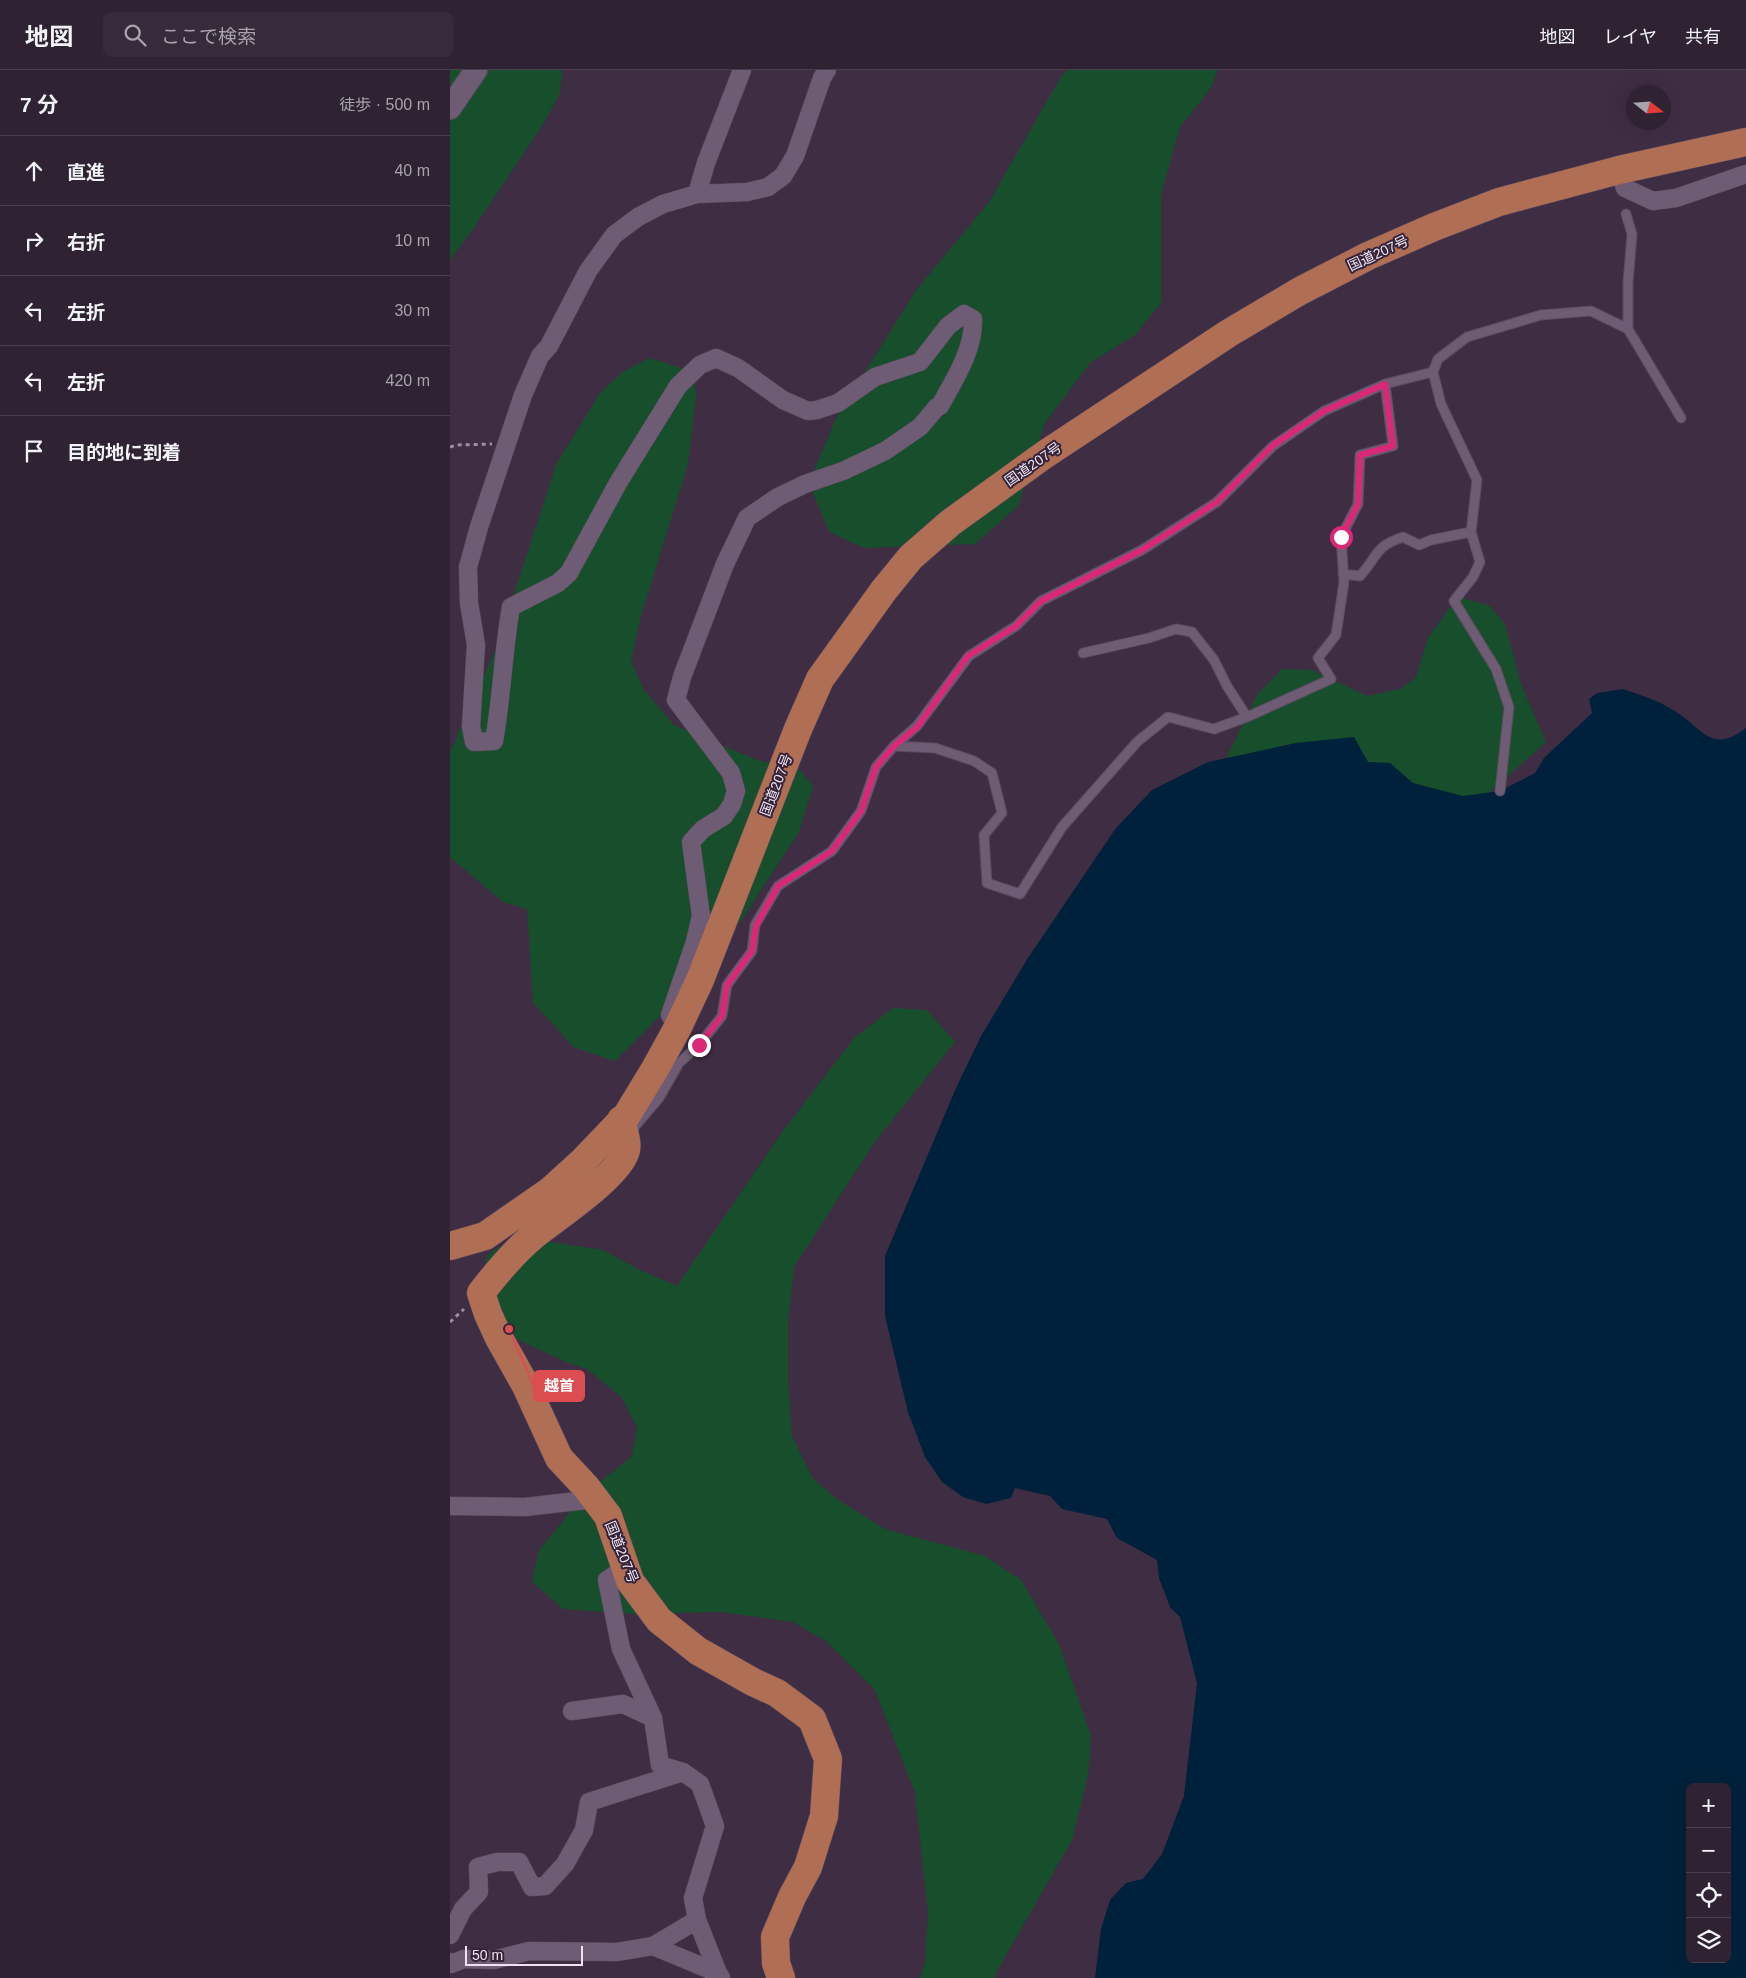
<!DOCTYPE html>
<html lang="ja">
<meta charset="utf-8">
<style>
body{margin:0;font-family:Arial,"Noto Sans JP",sans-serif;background:#372a3b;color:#f1f3f6}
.controls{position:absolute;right:15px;bottom:15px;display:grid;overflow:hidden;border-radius:8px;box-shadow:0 5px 20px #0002}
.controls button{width:45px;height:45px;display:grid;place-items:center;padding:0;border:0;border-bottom:1px solid #4a3f4e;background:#2f2233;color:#f1f3f6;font:25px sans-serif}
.compass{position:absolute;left:1176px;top:15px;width:45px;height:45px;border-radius:50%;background:#2f2233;box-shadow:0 5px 20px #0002;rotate:107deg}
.scale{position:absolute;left:15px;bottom:12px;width:118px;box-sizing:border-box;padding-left:5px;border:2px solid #eee3f1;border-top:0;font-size:14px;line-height:18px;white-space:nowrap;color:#eee3f1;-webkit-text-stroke:4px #342339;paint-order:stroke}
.stop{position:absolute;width:15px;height:15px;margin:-11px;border:4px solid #db2777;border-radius:50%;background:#fff}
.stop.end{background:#db2777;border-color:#fff;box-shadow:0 1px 5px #0008}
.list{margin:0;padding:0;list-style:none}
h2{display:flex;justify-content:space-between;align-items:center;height:65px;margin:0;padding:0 20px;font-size:21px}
h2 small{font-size:16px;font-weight:400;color:#a7a4ac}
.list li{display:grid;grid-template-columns:32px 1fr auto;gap:15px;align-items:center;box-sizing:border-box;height:70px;padding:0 20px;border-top:1px solid #4a3f4e}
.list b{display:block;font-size:19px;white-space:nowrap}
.list em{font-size:16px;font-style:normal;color:#a7a4ac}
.icon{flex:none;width:28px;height:28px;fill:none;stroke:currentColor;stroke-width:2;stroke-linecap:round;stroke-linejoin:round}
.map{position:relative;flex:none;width:1296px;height:1908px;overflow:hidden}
header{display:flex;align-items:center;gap:30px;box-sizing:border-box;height:70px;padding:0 25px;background:#2f2233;border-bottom:1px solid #4a3f4e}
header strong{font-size:24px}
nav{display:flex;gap:28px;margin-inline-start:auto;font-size:18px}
.search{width:350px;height:45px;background:#372a3b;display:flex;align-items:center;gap:12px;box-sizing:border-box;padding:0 18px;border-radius:8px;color:#a7a4ac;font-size:19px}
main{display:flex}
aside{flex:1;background:#2f2233}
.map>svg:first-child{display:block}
.green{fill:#174e2b}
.water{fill:#00213b;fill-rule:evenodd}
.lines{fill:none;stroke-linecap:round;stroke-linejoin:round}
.service-casing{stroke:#594b5e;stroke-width:11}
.minor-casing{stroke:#594b5e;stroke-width:19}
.tertiary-casing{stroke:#594b5e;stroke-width:24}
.trunk-casing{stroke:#594b5e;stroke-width:29}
.path{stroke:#9d8ea0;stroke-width:3;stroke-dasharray:4 4;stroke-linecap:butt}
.service{stroke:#6e5b74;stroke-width:9}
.minor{stroke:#6e5b74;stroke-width:18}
.tertiary{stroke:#6e5b74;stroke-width:22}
.trunk{stroke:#b06e54;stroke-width:28}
.route{stroke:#db2777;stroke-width:6}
.labels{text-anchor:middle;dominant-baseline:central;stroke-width:4;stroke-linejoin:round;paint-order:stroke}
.street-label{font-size:14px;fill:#eee3f1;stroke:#342339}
.leader{fill:none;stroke:#db4d50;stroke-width:2}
.callout-dot{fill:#db4d50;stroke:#342339;stroke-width:2}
.callout{fill:#db4d50;stroke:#db4d50;stroke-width:2}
.callout-label{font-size:15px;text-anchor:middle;font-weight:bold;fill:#fff}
</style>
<header>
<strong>地図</strong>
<div class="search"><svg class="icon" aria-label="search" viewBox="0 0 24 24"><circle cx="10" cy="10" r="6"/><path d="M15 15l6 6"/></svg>ここで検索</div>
<nav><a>地図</a><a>レイヤ</a><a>共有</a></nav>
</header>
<main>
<aside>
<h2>7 分<small>徒歩 · 500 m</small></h2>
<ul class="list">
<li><svg class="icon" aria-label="ahead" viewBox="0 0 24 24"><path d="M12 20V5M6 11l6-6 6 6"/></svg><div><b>直進</b></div><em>40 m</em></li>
<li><svg class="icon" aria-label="right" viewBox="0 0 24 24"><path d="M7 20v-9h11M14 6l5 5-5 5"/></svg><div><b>右折</b></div><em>10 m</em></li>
<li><svg class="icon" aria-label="left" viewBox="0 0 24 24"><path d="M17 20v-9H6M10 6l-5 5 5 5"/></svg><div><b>左折</b></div><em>30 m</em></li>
<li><svg class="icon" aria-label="left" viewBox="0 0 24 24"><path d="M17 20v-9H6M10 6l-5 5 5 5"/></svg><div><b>左折</b></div><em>420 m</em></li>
<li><svg class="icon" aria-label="arrive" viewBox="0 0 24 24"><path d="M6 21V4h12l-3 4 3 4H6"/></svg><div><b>目的地に到着</b></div></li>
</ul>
</aside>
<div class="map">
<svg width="1296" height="1908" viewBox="0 0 1296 1908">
<rect width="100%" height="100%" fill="#3f2d44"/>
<path class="green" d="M0,0H112L110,23L94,53L23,159L0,190Z
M617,0H768L761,18L730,57L711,125V233L685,265L640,293L595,353L568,436L525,474L414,478L379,462L359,413L386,348L467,219L539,132L609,10Z
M199,288L244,302L246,328L238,394L191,546L181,590L193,619L224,655L307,690L348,698L363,716L349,762L291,851L227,929L165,991L123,977L104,955L83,933L77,839L53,832L0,787V683L11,656L47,577L106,395L150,323L174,301Z
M1012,528L1040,536L1055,554L1071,614L1096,672L1038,724L970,739L774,693L807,625L832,599L862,600L917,626L950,619L966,607L978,568L1004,531Z
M443,938L477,940L505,972L424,1073L344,1197L338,1252V1311L342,1366L363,1409L390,1431L435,1459L535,1486L571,1510L609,1574L641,1666L638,1706L622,1770L547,1901L545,1908H470L475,1893L478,1842L465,1723L425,1620L376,1571L343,1552L270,1542L184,1544L113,1539L82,1512L89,1480L136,1423L182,1386L187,1357L171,1327L137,1299L118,1293L58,1265L33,1223L36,1186L58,1171L100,1172L153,1180L190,1200L227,1216L330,1065L404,968Z"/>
<path class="water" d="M1173,619C1191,625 1207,630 1223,640C1251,656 1261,686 1296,658V1908H645L651,1859L660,1830L676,1813L693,1809L712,1784L734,1726L747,1613L730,1547L720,1537L709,1508L707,1490L667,1468L657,1449L612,1439L600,1426L565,1418L561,1428L536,1434L513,1427L492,1412L475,1387L458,1342L435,1246V1186L506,1018L531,966L578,888L666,758L702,720L758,692L846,673L904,667L918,692L940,693L963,713L1013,726L1050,721L1085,703L1094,688L1142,643L1139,629L1147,623ZM1240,1717H1277V1889H1240Z"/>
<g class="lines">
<defs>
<path id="service" d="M1176,144L1182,164L1178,213V259L1231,348
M1021,462L1030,492L1023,507L1004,531L1046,599L1059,637L1050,721
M893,504L910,506C928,486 925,476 953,467L969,475L981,470L1021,462L1027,410L991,334L983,302L988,289L1017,267L1091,245L1141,241L1178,259
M633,583L699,568L726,559L742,562L764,590L777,616L797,647L764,659L718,647L687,672L612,757L570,824L537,813L534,765L552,743L542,703L524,691L485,678L444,676L467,656L519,586L566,556L591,531L692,480L767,432L823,376L874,341L935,314L983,302
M797,647L881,609L868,588L886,565L894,512L891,467L908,434L910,385L943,376L935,314
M181,1061L209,1028L229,993L249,975L272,946L277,915L302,881L305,855L328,816L382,781L411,741L426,697L444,676"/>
<path id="minor" d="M1169,100L1175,118L1203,131L1226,128L1296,104
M247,124L256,93L292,0
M225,954L220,945L245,872L251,846L241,772L253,759L274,746L282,734L286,721L281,703L226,630L232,607L275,494L297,448L328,427L355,414L393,401L435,381L470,357L487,337L490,336C504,310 524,280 523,249L514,244L498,256L470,292L425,307L388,333L367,340L358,341L333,330L288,298L266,288L250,295L228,316L168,413L119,503L108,513L61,537C53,582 52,627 44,671L24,672L21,656L26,575L19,533L18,497L29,457L73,325L90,286L99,276L138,201L164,165L188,147L213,134L247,124L297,122L318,117L333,106L345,86L372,8L377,0
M0,1436L75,1437L145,1429
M176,1497L157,1510L171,1579L203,1648
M122,1641L173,1634L203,1648L210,1695L233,1702L250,1714L265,1756L243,1828L247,1850L268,1903
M247,1850L203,1876L268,1903L271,1908
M0,1865L13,1839L29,1822L28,1797L47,1792H69L82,1817L95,1816L115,1794L134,1760L139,1732L233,1702
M0,1892L1,1894L14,1889L44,1890L79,1881L167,1882L203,1876"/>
<path id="tertiary" d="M0,38L26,0"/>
<path id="trunk" d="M171,1050C173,1059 178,1072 176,1080C171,1105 104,1149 83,1166C63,1183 47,1202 31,1223L38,1244L49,1268L76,1316L109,1388L136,1417L158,1446L180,1511L209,1550L248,1581L303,1612L327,1623L362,1649L378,1689L374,1746L358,1797L342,1827L325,1867L326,1893L331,1908
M0,1176L35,1166L100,1121L134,1090L177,1045L205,999L227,959L250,910L348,659L370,609L434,520L461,487L500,453L594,385L779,263L850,221L918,186L984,157L1049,132L1169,100L1296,72"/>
</defs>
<use href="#service" class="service-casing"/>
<use href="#minor" class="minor-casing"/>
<use href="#tertiary" class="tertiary-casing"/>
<use href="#trunk" class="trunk-casing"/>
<path class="path" d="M0,377L7,375L42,374
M0,1252L14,1239"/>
<use href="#service" class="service"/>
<use href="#minor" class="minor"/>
<use href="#tertiary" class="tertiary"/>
<use href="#trunk" class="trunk"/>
</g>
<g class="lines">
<path class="route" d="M249,975L272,946L277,915L302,881L306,856L328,816L382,781L411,741L426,697L444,676L468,656L518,586L566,556L591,531L692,480L767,432L822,376L874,341L935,314L943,376L910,385L908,434L891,467"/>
</g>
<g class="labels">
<g class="street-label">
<text transform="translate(928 183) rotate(-25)">国道207号</text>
<text transform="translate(583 394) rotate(-35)">国道207号</text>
<text transform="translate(326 715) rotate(-69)">国道207号</text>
<text transform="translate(172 1482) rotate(68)">国道207号</text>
</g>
</g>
<path class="leader" d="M59 1259L84 1316"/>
<circle class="callout-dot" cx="59" cy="1259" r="5"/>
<rect class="callout" x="84" y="1301" width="50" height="30" rx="5"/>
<g class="callout-label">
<text x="109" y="1321">越首</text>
</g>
</svg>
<div class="controls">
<button>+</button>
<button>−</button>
<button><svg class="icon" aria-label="locate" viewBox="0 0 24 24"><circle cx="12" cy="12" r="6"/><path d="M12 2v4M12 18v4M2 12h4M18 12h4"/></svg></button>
<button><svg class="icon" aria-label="layers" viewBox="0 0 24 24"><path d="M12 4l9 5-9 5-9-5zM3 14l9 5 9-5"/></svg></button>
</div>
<svg class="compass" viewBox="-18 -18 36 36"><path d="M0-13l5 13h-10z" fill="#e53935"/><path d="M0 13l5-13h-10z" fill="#a7a4ac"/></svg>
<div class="scale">50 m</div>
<div class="stop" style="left:891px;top:467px"></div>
<div class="stop end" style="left:249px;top:975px"></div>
</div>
</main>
